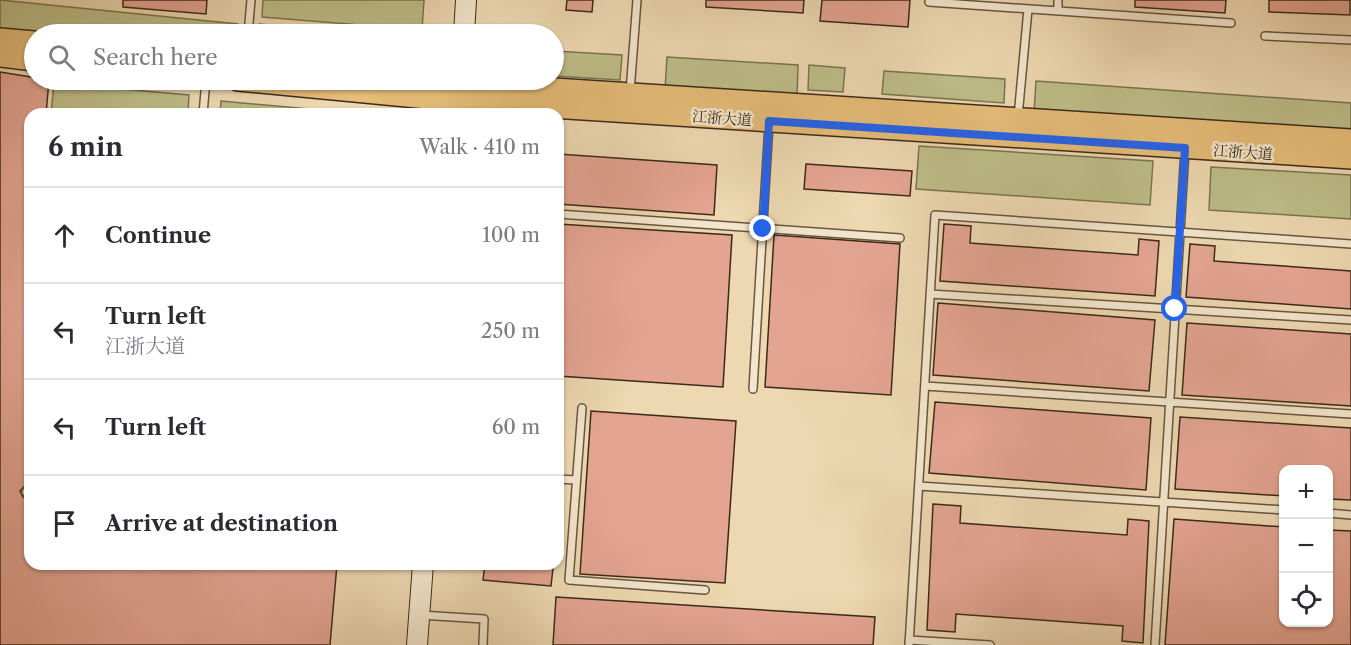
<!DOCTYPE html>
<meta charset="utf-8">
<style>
body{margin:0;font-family:"Libre Caslon Text","Noto Serif SC",serif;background:#f7f7f7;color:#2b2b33}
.controls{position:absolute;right:18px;bottom:18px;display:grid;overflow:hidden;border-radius:12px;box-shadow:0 2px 4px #0004}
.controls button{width:54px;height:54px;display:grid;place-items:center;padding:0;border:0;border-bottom:2px solid #e1e1e2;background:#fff;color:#2b2b33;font:30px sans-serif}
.stop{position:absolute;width:18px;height:18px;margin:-14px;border:4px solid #2563eb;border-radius:50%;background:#fff}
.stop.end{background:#2563eb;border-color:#fff;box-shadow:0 2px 6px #0008}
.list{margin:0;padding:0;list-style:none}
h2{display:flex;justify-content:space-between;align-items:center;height:78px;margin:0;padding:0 24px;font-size:26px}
h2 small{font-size:20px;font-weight:400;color:#7c7c81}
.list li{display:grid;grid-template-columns:39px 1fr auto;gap:18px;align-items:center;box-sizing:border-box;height:96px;padding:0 24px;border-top:2px solid #e1e1e2}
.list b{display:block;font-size:22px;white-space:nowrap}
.list p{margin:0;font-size:20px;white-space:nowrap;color:#7c7c81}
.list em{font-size:20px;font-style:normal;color:#7c7c81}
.icon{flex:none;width:33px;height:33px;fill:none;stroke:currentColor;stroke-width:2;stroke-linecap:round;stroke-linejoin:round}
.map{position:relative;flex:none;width:1351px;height:645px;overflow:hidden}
.search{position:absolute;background:#fff;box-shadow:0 2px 4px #0004;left:24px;top:24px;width:540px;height:66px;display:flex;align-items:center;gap:15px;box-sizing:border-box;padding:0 21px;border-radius:33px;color:#7c7c81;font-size:22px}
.panel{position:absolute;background:#fff;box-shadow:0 2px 4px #0004;left:24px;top:108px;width:540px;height:462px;border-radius:18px}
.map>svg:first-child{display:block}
.green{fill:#bdbd88;stroke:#7c7451;stroke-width:1.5}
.building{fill:#e4a492;stroke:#3b2a1a;stroke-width:1.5}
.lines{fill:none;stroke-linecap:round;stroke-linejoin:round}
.service-casing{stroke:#685640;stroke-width:10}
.secondary-casing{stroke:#3b2a1a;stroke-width:22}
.primary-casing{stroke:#3b2a1a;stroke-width:24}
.service{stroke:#f3e6cc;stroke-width:7}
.secondary{stroke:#f3e6cc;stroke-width:20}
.primary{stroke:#e6bc78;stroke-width:21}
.route{stroke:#2563eb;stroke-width:8}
.labels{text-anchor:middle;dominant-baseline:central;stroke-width:5;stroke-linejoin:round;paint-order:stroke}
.street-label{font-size:15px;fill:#3b2a1a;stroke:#f3e6cc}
</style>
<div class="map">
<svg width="1351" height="645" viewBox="0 0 1351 645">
<rect width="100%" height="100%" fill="#edd8b1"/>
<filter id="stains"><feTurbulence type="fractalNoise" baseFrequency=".00333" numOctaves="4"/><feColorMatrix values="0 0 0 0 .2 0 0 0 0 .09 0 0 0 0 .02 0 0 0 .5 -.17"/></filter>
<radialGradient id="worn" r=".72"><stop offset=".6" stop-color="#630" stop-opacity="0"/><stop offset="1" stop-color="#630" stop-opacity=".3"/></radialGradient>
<path class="green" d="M0,0L238,24L237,34L0,33Z
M263,0H424L422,30L262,17Z
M259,24L367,34H258Z
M554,51L622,55L620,80L554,76Z
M667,57L798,65L797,97L665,90Z
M809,65L845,68L843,92L808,90Z
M884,71L1005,79L1004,103L882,94Z
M1036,81L1351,103V135L1034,113Z
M54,83L189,95L188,114H51Z
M221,101L366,114H220Z
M919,146L1153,161L1150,205L916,189Z
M1211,167L1351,175V219L1209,210Z"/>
<path class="building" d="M123,0H207L206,14L123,7Z
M567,0H593L592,12L566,10Z
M706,0H804L803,13L706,7Z
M822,0H910L908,27L820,21Z
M1135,0H1226L1225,13L1135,7Z
M1269,0H1350V15L1269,12Z
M0,72L49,80L46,114H30V310L25,374H30V486L24,487L20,491L23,497L30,498V564H337L330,645H0Z
M558,154L717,165L714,215L558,204Z
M806,164L912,171L910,196L804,189Z
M558,224L732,235L723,387L558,376Z
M944,224L971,226L970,243L1138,255L1139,239L1159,241L1155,296L940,281Z
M774,235L900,244L891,395L765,387Z
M1190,244L1215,246L1214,261L1351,271V309L1186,297Z
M938,303L1155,320L1149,391L933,375Z
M1187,323L1351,334V406L1182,395Z
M935,402L1151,418L1146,490L929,473Z
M591,411L736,421L725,583L580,574Z
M1180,417L1351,428V500L1329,499V470H1284V496L1175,489Z
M933,504L961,506L960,523L1127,535L1128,519L1149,521L1143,643L1122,641L1123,626L956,614L955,632L927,630Z
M1174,519L1284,527V622H1329V530L1351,531V645H1165Z
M485,564L553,568L551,586L483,580Z
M556,597L875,617L873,645H553Z"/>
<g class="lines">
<defs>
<path id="service" d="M929,2L1231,23
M1058,11V0
M248,34L251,0
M1265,36L1351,40
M630,92L637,0
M203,114L206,80
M1018,117L1028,9
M558,214L900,238
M930,294L1351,320
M925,386L1351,414
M753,389L769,124
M582,408L569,580L705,590
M558,479L576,480
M919,486L1284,510
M26,492H30
M1328,513L1351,515
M420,615L484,619L483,645
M909,640L990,645
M909,645L935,215L1351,244
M1155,645L1185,150"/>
<path id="secondary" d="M464,34L466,0
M417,645L423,564"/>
<path id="primary" d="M0,39L34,42
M0,56L34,60
M238,80L459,101L1351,158
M414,80L1351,140"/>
</defs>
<use href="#service" class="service-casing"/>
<use href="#secondary" class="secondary-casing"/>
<use href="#primary" class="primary-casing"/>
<use href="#service" class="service"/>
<use href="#secondary" class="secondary"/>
<use href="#primary" class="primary"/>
</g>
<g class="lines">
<path class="route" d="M763,229L769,121L1185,148L1175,309"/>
</g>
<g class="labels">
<g class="street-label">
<text transform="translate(722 118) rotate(4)">江浙大道</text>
<text transform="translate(1243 152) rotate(4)">江浙大道</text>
</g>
</g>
<rect width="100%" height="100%" filter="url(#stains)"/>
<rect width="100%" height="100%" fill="url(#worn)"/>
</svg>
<div class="controls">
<button>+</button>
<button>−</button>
<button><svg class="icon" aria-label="locate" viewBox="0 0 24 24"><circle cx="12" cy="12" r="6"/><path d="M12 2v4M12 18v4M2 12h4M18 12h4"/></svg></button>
</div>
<div class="stop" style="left:1175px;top:309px"></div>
<div class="stop end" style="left:763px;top:229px"></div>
<div class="search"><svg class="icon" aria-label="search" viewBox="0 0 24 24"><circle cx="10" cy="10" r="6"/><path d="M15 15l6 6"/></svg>Search here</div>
<section class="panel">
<h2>6 min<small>Walk · 410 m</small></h2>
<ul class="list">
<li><svg class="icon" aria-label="ahead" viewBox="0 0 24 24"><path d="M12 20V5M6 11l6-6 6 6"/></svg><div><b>Continue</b></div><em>100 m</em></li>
<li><svg class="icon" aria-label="left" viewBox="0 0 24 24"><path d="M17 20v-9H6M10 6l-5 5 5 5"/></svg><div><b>Turn left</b><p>江浙大道</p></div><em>250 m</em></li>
<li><svg class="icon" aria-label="left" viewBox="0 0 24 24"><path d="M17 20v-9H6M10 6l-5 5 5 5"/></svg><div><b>Turn left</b></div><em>60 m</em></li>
<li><svg class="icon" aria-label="arrive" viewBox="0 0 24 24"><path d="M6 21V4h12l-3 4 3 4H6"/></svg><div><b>Arrive at destination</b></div></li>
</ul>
</section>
</div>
